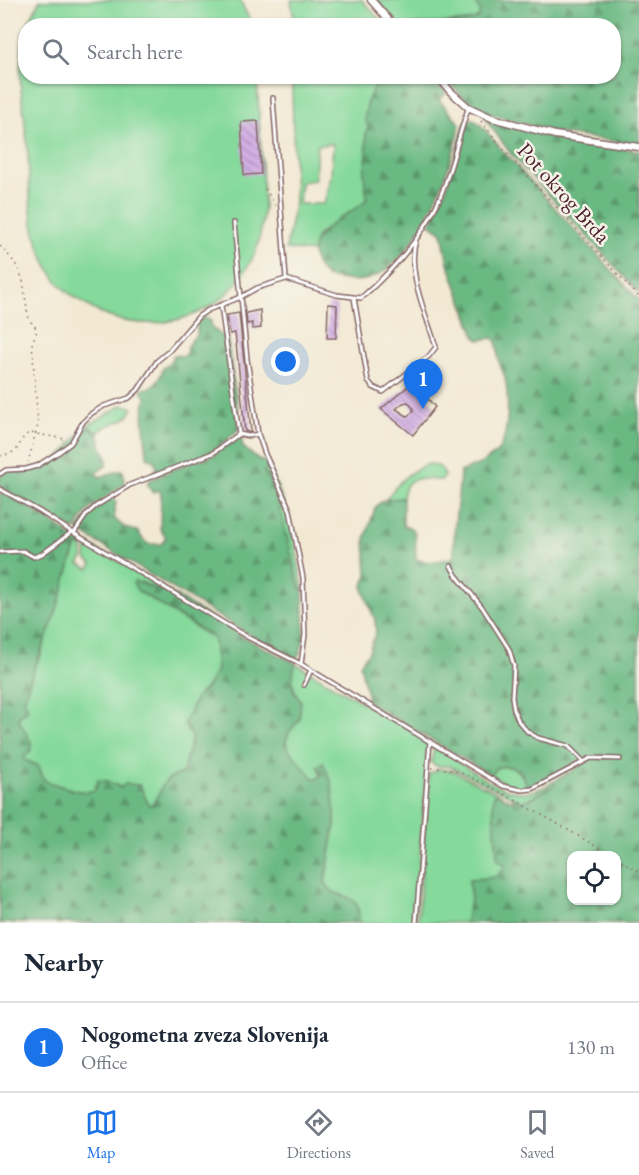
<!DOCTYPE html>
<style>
body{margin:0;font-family:"EB Garamond",serif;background:#f2f2f3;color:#1f2937}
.controls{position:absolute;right:18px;bottom:18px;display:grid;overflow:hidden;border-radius:12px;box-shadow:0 2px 4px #0004}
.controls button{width:54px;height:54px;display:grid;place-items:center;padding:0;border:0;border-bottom:2px solid #e0e1e3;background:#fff;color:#1f2937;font:30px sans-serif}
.you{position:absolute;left:286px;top:362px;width:21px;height:21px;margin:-15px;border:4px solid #fff;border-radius:50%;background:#1a73e8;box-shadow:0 0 0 9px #1a73e833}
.badge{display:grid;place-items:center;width:39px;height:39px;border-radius:50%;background:#1a73e8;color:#fff;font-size:20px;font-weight:700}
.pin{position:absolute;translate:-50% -50px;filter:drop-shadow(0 2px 3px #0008)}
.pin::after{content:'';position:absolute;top:32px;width:21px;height:18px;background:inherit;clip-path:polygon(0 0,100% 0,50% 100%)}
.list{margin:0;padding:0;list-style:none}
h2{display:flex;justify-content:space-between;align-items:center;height:78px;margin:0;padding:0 24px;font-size:26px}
h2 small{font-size:20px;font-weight:400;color:#747a83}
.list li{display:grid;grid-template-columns:39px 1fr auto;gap:18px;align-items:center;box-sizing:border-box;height:90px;padding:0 24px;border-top:2px solid #e0e1e3}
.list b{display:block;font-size:22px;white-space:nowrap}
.list p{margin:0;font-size:20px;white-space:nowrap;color:#747a83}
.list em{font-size:20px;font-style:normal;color:#747a83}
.icon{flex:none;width:33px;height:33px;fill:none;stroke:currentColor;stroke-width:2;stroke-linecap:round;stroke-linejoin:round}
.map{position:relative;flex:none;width:639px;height:923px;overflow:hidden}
.search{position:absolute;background:#fff;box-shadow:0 2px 4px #0004;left:18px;right:18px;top:18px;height:66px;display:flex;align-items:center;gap:15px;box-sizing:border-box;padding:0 21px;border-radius:24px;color:#747a83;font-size:22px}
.sheet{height:168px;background:#fff}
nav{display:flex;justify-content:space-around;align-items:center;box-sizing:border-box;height:84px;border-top:2px solid #e0e1e3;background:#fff;font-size:16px;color:#747a83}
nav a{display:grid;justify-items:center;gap:3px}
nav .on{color:#1a73e8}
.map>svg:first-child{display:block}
.grass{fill:#84d99b;stroke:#677c63;stroke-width:1.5;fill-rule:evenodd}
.forest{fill:url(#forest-firs);stroke:#5a6c57;stroke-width:1.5;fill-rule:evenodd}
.building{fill:url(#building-back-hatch);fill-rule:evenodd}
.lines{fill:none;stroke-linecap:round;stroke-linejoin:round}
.lane-casing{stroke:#856666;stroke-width:6}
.street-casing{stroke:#856666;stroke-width:9}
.path{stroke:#856666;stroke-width:1.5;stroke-dasharray:1.5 4.5;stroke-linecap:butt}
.lane{stroke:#fff;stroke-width:3}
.street{stroke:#fff;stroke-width:6}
.labels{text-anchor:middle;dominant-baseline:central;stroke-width:5;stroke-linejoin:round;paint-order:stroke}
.street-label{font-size:22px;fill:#4a1f2b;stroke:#f7f3e8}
</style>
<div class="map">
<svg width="639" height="923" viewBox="0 0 639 923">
<defs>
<pattern id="forest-firs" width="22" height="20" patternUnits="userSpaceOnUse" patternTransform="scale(1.5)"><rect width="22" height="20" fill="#6bb983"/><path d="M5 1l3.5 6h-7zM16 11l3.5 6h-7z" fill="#5a966b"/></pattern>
<pattern id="building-back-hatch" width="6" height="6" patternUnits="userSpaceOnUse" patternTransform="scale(1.5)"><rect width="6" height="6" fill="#d3afe5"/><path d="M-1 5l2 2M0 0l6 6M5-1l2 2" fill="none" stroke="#ad8eba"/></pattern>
</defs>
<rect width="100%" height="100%" fill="#f7f3e8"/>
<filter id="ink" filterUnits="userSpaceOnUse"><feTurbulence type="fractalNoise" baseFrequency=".0167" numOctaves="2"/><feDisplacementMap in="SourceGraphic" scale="12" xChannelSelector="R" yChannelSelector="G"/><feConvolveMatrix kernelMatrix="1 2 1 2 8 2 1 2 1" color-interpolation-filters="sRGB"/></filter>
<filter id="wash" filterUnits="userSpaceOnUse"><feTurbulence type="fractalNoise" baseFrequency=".008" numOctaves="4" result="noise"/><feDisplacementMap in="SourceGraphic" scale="24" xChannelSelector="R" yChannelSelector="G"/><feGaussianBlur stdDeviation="1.35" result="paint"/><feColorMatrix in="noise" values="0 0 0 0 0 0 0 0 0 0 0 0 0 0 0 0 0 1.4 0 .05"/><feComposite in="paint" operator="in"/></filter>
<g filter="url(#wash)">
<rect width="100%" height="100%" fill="#f2e9d3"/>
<path class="grass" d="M40,0H240L252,25H27Z
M291,0H362L385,25H295Z
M377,0H474L480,12L479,18C468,23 456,21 444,23C428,24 416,25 400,25Z
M25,28L26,76L257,77L264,207C262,222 261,241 254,255C245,273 231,293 214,304C178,327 129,330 93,309C78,300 61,290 52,274C24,226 32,194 27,143C25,120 21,97 20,75C20,61 22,48 23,34Z
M293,77H388L383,80L365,113L368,127L366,135L367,156L364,174L367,197L365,202L317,236L312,252L286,249L295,202L292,90ZM333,144L331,175L324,204H299L301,182L315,180L317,145Z
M122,405L133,407C128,426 108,420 98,433L87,426Z
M429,464C438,465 443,467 445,476L441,480C424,480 405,472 403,498L386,499C398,483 409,470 429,464Z
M269,467C289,508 296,545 303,590L300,588C287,549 285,507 264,470Z
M87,543L163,588L161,591L141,582L138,591L214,639L217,670L206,688L196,698L186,728L192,738L185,763L184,772C158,782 166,786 152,805L148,804L141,788H122L107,781L95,785V790C82,796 61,785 47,782L43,778L39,766L25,760L18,718L25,712L27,705L24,701L31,673L40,657L77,545L83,547V558L79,564L89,569L92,564L86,559Z
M295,663L426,740L428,744L415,923H359L360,920L343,895C334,894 329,890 325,882L335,824V814L331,781L323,763L321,775L317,779L313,778L287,748L286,741L289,732L299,720L301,701C291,688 291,679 295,663Z
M438,747C460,762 499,795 526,792C535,792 545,787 553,782L554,785L522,802L449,766H436L431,763L434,748Z
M504,766C517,767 523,774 527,787L507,785L491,775L498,767Z
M439,769L453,771L495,792L493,803L497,855L498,860L504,864L505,868L496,877L469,881L471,899L465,923H418L429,774Z"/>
<path class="forest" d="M474,0H639V145L557,133L490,114L480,110L464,98L443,77L614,76V26H434C448,20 465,25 478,18L480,12Z
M388,77H430L446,93L439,100L460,124C452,169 416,265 368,279C355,283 339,279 326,277C289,240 339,221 365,202L367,197L364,174L367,156L366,135L368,127L365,120L367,102L373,89Z
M472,119L480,124L503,151L639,300V923H465L471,899L469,880L496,877L505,868L504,864L498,860L497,855L493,803L495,792L514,802L513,798L522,801L528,800L554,785L553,782L588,761L585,757L544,782L527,787C523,772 514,764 498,767L491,775L366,701L367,695L360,664L369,652L376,631L375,620L364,592L363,585L367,575L365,539L375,508C381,498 393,499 403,498V526L411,528L415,533L416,559C429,565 440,560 454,557C452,528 459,501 460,472C472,467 493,460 500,448C509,432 509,396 505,378C504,372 500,367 499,361C497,352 499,347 494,338L479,340L475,336L448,263L442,233L430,224L446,189L465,124ZM572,856H616V900H572Z
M486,120L553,138L639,151V293L511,154Z
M203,317L211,321L212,328L228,340L240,428L217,449L151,476L157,467L154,460L147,457L143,416L146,397L141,391L143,388H150C157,382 161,378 163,368L168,365L174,355L183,356L186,354L187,346L197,334V323Z
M87,426L98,433L101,447C106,451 108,459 107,465L96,473L100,477L121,470L123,471L125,484L95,504L86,513L74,530L0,487V474C13,469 28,472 42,467C67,457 70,440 87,426Z
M241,435L243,447L260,461L264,460L269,467L264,471C285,507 287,549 300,588L303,590C303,607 309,647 296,658L253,637L77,530L96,506L112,497L116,501L114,518C122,526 127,530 137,531C147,544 143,545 161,544L166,538L160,529L161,493L158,490L153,493L148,486V481L191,462L214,455Z
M0,491L35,511L68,533L66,539L73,535L83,541V547L77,545C68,570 62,596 53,621C43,648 31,673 24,700L28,709L18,718L32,744L30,752L25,756V760L39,766L43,778L47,782C61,785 82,796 95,790L98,780L107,781L121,788L125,784L140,785L148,804L152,805C167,785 155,783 184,772L185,763L192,738L184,723L196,698L206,688L217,670L214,639L211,636L138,591L133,583L135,581L161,591L163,588L243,637L295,663L292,681L293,690L301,701L299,720L289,732L286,741L287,748L313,778L317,779L321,775L317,766L323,763L331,781L335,814V824L325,882C336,905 361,885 359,923H0Z"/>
<g id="blocks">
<path class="building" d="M258,121L261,174L244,175L241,122Z
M328,304L337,305L336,338H327Z
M260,310L261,328L252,329V323L247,324L246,313Z
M239,313L251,432H248L245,431L235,333L230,334L227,315Z
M413,382L435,407L413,435L381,409ZM408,402L413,408V412L407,416L396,409L403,403Z"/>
</g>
</g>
<g filter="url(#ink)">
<use href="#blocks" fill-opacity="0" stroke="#856666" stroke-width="1.5"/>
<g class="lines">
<defs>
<path id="lane" d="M273,98L286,279
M354,298L368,381L373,387L383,392L429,356L436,347C427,316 406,272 416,240
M239,434L249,436L258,434
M0,474L6,470L26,469L37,466L59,452L71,443L83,422L92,413L104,406L129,398L138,390L157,361L169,351L199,316L208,310L241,297L234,223
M0,489L39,511L72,532
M74,533L87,514L96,506L130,485L213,453L239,434L221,306
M0,552L23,551L34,557L42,554L72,532L249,638L301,664L503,786L522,790L532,789L591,758L620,759
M451,566L456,575L482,607L509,649L514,666L512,697L514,710L519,722L528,732L538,738L568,746L583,761
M301,664L305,635L303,578L290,510L265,454L258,434L247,359L241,297L257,288L286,279L337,295L361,298C393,270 424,236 440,197C452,169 458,137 468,109
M304,685L311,670
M416,923L430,741"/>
<path id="street" d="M371,0L394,26
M438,76L450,91L468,107L492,118L555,135L639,147"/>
</defs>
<use href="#lane" class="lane-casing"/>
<use href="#street" class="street-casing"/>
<path class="path" d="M481,121L509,156L639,297
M265,189L276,206
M0,246C28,275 21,278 28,314C30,328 43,324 32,342L38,425L28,462
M0,456C21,451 15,450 25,435L31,433L65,439
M432,768C457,767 480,782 502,793C539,813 576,834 612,856
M616,858L639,871"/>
<use href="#lane" class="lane"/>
<use href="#street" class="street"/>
</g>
</g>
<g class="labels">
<g class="street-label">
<text transform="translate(564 193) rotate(48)">Pot okrog Brda</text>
</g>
</g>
</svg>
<div class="controls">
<button><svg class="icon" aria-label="locate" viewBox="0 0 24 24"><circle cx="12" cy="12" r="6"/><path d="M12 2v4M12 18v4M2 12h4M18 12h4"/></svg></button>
</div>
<div class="you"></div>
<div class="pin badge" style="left:423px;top:409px">1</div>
<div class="search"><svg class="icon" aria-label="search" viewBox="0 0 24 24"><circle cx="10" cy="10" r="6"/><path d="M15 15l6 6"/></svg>Search here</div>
</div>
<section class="sheet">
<h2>Nearby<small></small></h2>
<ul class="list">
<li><span class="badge">1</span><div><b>Nogometna zveza Slovenija</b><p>Office</p></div><em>130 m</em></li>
</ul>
</section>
<nav>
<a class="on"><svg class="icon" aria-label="map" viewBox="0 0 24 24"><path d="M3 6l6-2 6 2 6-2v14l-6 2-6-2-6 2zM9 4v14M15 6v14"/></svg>Map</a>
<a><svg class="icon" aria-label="directions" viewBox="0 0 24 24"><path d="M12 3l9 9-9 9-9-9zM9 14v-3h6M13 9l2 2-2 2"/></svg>Directions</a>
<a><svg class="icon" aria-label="saved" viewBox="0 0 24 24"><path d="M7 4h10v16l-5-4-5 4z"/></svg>Saved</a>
</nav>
